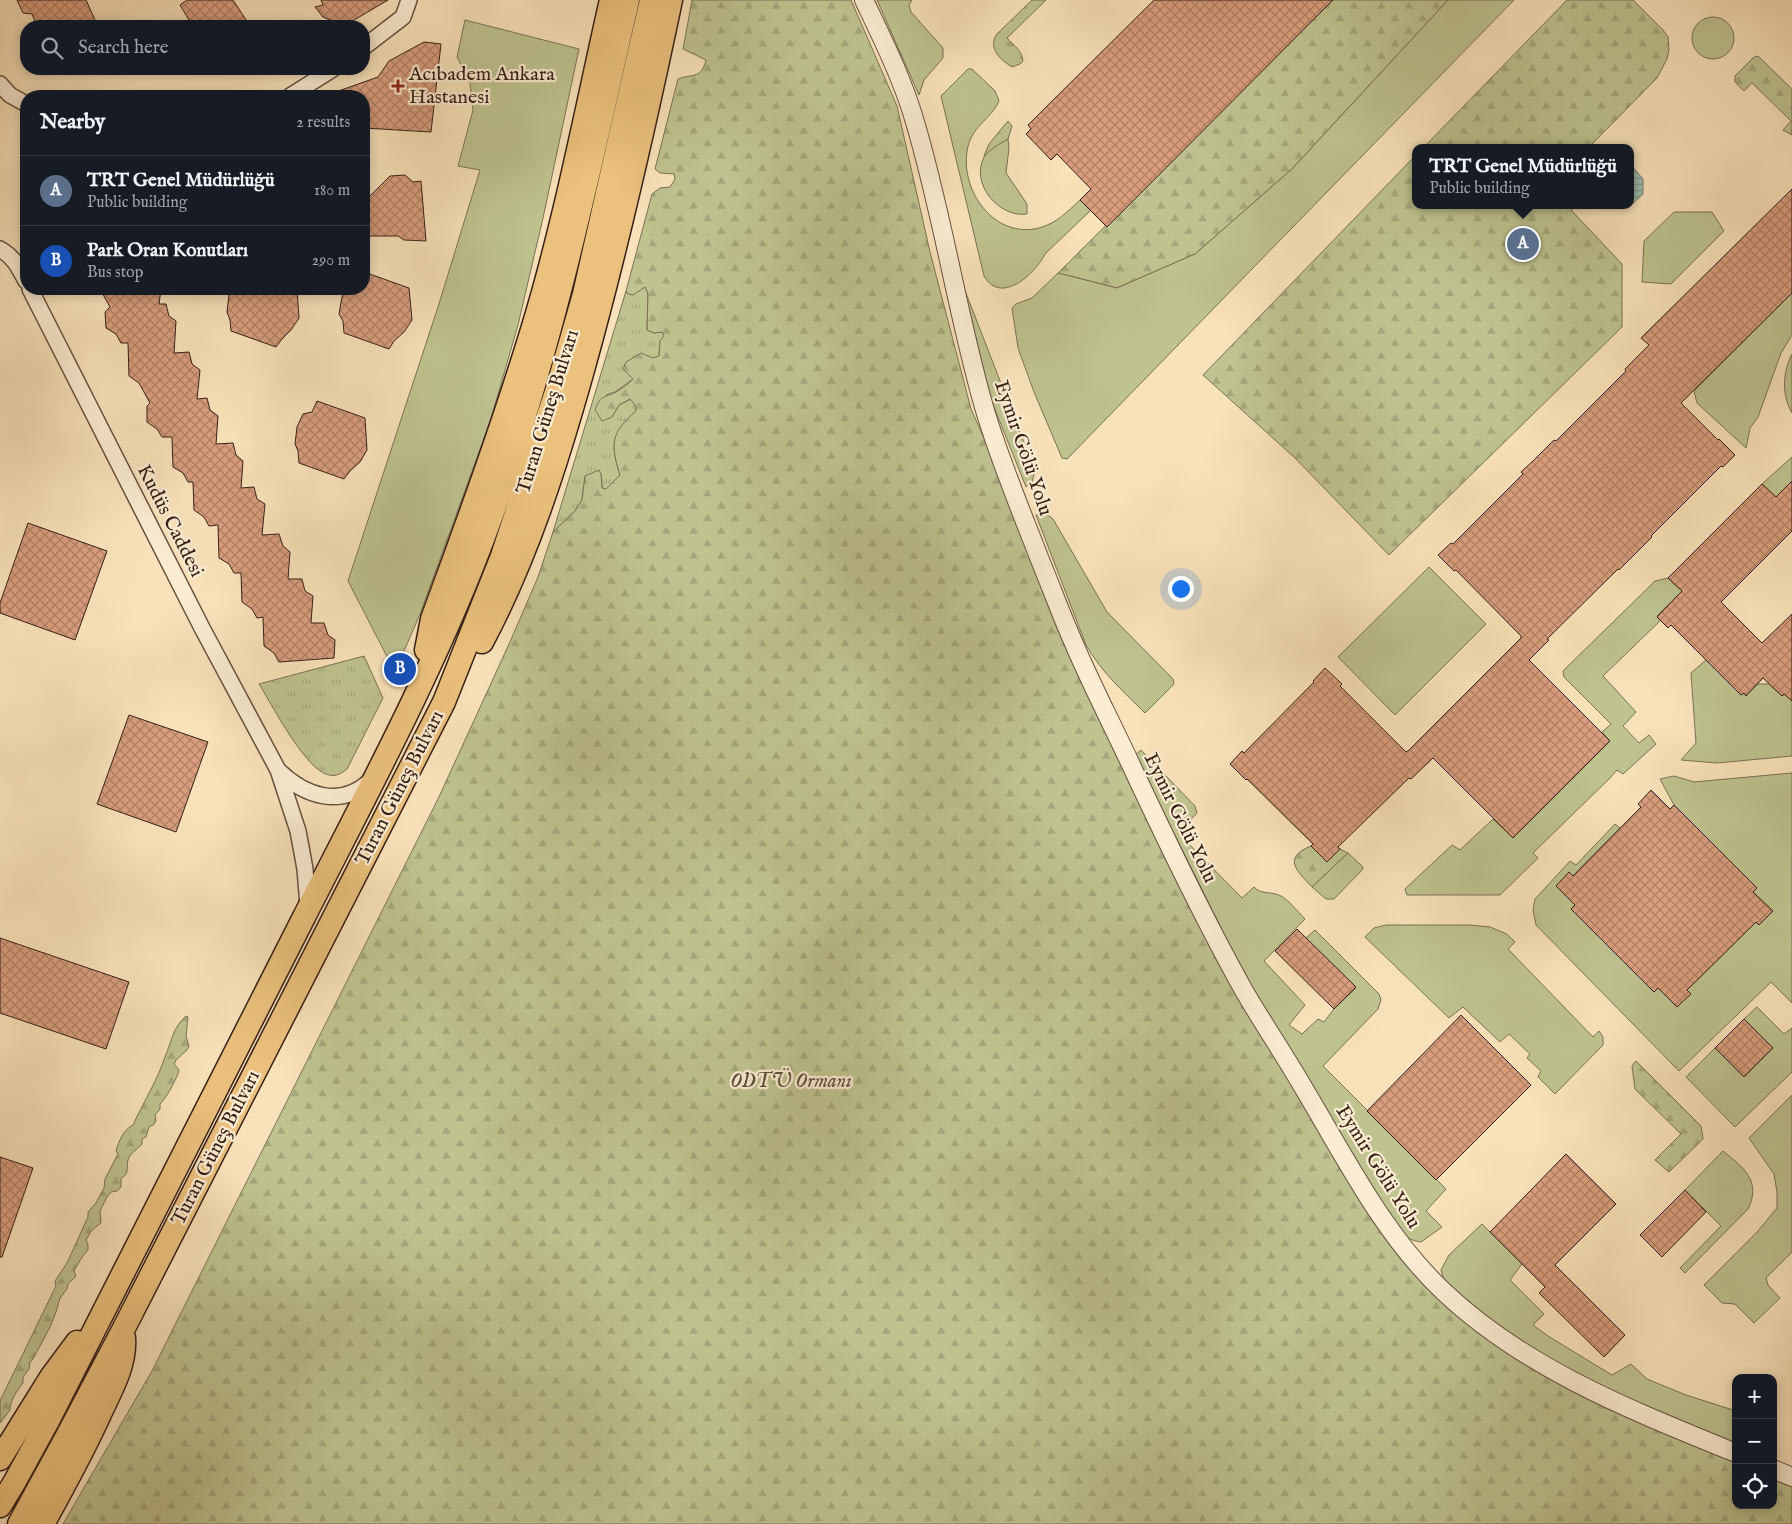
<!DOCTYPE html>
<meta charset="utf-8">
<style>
body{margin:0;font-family:"IM FELL English",serif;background:#242831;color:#f1f3f6}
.controls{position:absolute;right:15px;bottom:15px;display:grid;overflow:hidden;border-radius:10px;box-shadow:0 2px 12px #0003}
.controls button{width:45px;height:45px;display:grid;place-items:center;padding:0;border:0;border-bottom:1px solid #363941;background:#171b24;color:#f1f3f6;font:25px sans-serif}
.you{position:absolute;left:1180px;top:588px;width:18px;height:18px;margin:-12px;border:4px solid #fff;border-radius:50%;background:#1a73e8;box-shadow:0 0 0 8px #1a73e833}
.badge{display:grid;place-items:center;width:32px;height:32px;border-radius:50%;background:#c59692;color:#fff;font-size:16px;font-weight:700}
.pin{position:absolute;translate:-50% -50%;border:2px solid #fff;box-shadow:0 1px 5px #0006}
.popup{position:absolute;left:1412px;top:144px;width:222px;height:65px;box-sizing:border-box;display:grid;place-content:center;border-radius:10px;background:#171b24;filter:drop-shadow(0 1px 4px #0005);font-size:16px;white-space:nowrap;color:#9ea1a6}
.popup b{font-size:19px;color:#f1f3f6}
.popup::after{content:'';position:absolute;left:50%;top:100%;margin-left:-10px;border:10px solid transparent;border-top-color:#171b24}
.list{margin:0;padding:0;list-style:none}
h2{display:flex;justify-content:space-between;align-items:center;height:65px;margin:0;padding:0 20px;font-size:21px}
h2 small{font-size:16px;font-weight:400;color:#9ea1a6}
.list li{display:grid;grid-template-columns:32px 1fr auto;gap:15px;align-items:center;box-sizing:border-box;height:70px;padding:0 20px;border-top:1px solid #363941}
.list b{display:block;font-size:19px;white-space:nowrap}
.list p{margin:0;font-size:16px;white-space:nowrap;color:#9ea1a6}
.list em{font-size:16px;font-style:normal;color:#9ea1a6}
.icon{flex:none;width:28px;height:28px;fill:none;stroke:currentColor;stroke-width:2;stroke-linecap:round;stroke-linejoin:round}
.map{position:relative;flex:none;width:1792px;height:1524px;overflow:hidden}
.search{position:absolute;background:#171b24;box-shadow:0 2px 12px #0003;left:20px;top:20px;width:350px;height:55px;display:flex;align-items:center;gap:12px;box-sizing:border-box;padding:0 18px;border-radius:20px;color:#9ea1a6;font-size:19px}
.panel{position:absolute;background:#171b24;box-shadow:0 2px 12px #0003;left:20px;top:90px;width:350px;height:205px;border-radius:20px}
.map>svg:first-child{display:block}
.grass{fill:url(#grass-tufts);stroke:#7a7154}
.forest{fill:url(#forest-firs);stroke:#7a7154}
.garden{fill:#bec390;stroke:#7a7154}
.water{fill:url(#water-rules);stroke:#747e72}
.building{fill:url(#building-cross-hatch);stroke:#351f17}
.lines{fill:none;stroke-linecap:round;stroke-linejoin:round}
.minor-casing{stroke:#665040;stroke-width:18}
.tertiary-casing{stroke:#665040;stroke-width:20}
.primary-casing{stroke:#351f17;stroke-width:25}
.minor{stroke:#fbecd2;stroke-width:15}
.tertiary{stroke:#fbecd2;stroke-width:18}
.primary{stroke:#ecc17d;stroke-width:22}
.poi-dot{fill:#8f2418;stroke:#fbecd2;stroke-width:2}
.labels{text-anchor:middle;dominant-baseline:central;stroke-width:4.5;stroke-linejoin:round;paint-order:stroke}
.poi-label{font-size:20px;fill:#351f17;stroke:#fbecd2;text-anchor:start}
.street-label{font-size:20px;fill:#351f17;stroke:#fbecd2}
.park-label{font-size:20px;font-style:italic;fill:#5e503b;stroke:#fbecd2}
</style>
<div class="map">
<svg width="1792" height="1524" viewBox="0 0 1792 1524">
<defs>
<pattern id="grass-tufts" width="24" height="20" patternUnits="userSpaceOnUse" patternTransform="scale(1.25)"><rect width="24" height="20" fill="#bec390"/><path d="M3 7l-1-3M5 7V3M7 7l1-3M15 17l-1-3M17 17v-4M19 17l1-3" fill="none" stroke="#a4a77b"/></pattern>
<pattern id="forest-firs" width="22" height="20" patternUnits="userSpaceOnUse" patternTransform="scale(1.25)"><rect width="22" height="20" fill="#bec390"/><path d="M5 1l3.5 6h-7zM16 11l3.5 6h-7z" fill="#a4a77b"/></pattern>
<pattern id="water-rules" width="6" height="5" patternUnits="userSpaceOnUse" patternTransform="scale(1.25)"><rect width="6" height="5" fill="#9ebeaf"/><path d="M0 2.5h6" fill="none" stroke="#829a8d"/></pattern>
<pattern id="building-cross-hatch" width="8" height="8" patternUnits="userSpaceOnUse" patternTransform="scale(1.25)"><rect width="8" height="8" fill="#d99e7e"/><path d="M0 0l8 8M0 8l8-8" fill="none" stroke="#b18066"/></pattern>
</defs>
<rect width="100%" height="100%" fill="#f9e2ba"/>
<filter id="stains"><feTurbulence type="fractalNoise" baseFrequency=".004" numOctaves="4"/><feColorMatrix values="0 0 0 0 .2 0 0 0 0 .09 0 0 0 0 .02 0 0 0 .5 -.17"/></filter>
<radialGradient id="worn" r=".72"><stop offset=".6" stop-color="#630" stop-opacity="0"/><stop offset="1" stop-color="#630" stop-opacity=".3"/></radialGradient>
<path class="grass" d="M645,287L648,293L647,330L654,333L662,332L665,336L660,341L659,357L653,358L626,372L633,379L615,392L606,395L612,417L619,405L631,399L635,405L637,411C611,433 610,444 620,475L606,489L602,488L601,474L585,476L582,500L575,511L553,532L626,291L628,294Z
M364,656L383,698L347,769C342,773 336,777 329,775C306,771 272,705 259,684Z"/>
<path class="forest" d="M692,0H851L897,106L930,252L971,409L1108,717L1164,836L1393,1234L1499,1336L1736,1453V1505H1773V1469L1792,1477V1524H63L152,1371L438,799L510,642L538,577L553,532L575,511L582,500L585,476L599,470L601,474L602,488L606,489L620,475C610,443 611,433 636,411L635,405L630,399L619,405L612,417L602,421L595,410C600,396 603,398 616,392C622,389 628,384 633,379L623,369L626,362L641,353L653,358L659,356L660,341L664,336L662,332L654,333L647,330L648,293L645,287L633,295L628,294L626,291L652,194L660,188L670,187L675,179L674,174L660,173L655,169L678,79C695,73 701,79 706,60L683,49Z
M1032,0H1046L1007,38C1013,45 1022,50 1023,61L1020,64L1012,67C1001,60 988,49 996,35Z
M1333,0H1448L1292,169L1195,254L1117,288L1058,273Z
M1567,0H1633L1663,30L1668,37L1669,49L1667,59L1657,78L1588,148H1423Z
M1758,56L1792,89V135L1783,130L1791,121L1752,83L1744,91L1735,82V76L1754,57Z
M1008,121L1012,126L1008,139L984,156L989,144Z
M1415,156L1416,205H1571L1572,211L1622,264V327L1389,555L1295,458L1203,375Z
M1311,846L1327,862L1340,849L1348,853L1312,887C1298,872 1281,858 1311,846Z
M186,1016L188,1017L186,1036L189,1046L187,1050L176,1060L174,1064L179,1070C178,1077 165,1100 160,1104V1109L155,1115L156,1121L153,1125L149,1127L146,1137L142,1139V1144C138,1149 130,1153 128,1160C126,1168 130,1174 121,1178V1187L117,1191L111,1192L107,1197L100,1211L101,1223L92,1230L86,1240L88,1245V1250C83,1255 77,1265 74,1271L76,1276L68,1284L67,1289L60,1298L56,1312L50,1327L33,1359L30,1362L29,1369L23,1377V1383C17,1391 10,1400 10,1410L0,1423V1401L56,1286L55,1281L67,1263L88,1217V1212L96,1203L104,1188L105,1179L118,1154L116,1151C119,1141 123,1130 133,1125C143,1103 157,1081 165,1057C171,1043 173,1027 186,1016Z
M1636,1061L1701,1126L1703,1139L1669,1172L1655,1160L1681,1134L1635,1089L1632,1066Z"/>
<path class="garden" d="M877,0H912L909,5L911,12L943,48V58L924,80L919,95Z
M1448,0H1514L1067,459L1062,458L1034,392L1018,348L1012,308L1016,304L1032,298L1058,273L1117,288L1195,254L1292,169Z
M1692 38a21 21 0 1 1 42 0a21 21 0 1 1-42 0Z
M465,20L579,49L543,218L518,325L490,422L420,614L395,672L348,581L438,307L480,170L458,166L473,110L470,83L457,57Z
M968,69H972L995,91L999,101C991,120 970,126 967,152C961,192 995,239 1039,228C1057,223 1067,212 1080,200L1091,210L1045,254C1036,273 1001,306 984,276L941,96Z
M1008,139L1009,148L1006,173L1027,204V214C999,218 970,184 984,157C988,150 1001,143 1008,139Z
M1674,212H1712L1724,231L1671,284L1642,282L1644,241Z
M964,288L1035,471L1032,482L1026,487L990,397Z
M1792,293V335L1781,353L1758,417L1750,428L1746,448L1697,403L1694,391Z
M1792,354V413C1781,394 1783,372 1792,354Z
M1792,457V481L1776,497L1762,484Z
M1036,515H1048L1053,519L1107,612L1173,679L1174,684L1145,713C1123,691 1102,673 1086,645Z
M1429,567L1486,624L1395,715L1338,657Z
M1668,578L1682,591L1657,616L1661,620L1603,676L1636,712L1623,726L1639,743L1649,735L1656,744L1623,774L1617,770L1610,778L1533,853L1538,858L1500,895H1407L1405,889L1452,845L1460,850L1493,819L1513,838L1610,741L1602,732L1611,724L1564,677L1563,671L1655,581Z
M1706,660L1741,695L1744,693L1746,695L1758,684H1769L1782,696L1792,689V756L1717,763L1681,760L1696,743L1691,673Z
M1141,750L1195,806L1197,813L1179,832L1185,840L1242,898L1254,887C1261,895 1272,891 1281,896C1290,901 1297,911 1305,919L1264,961L1305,1005L1289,1025L1302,1034L1318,1019L1324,1022L1334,1009L1356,988L1306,938L1315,930L1379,994L1381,1000L1378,1009L1323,1066L1446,1189L1426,1211L1442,1227L1421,1242C1401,1240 1396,1224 1386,1209L1248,982L1135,755Z
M1792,773V1003L1771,982L1679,1071L1536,925L1533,910L1535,899L1570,861L1576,865L1615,824L1620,828L1573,876L1569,873L1556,886L1575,905L1571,909L1654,992L1658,988L1677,1007L1690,994L1687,990L1756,922L1772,911L1753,892L1757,888L1674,805L1660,779L1674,776L1694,782Z
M1348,853L1362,866L1363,869L1334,899H1326L1312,887Z
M1386,925H1469L1490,927L1507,934L1515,942L1508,949L1593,1037L1599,1031L1603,1037V1045L1555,1094L1538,1077L1541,1071L1527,1058L1530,1054L1509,1034L1500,1042L1463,1007L1449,1018L1365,937L1374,928Z
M1757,1007L1784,1034L1792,1028V1072L1735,1127L1686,1077L1715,1048L1744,1077L1773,1048L1744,1019Z
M1792,1095V1252L1766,1278L1768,1285L1780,1298L1754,1323L1735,1304L1722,1303L1704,1285L1758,1231L1777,1208V1192L1774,1174L1749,1138Z
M1723,1151C1743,1167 1762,1181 1748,1209L1685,1273L1680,1268L1721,1226L1685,1190Z
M1482,1224L1522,1264L1510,1280L1544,1314L1533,1325L1548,1336L1612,1375L1631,1364L1647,1379L1686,1395L1736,1411V1447L1583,1378L1508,1334L1445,1284L1441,1270L1449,1255Z"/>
<path class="water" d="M1631,165L1643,179V194L1630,206H1615L1614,205H1630Z"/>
<path class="building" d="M17,0H86L95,20L81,26H37L32,14L23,13Z
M187,0H233L250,26H198L196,23L189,20L180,5Z
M321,0H388L344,26L323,17L315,7L323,5Z
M1154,0H1333L1107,227L1080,200L1091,189L1057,154L1051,160L1026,134L1031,129L1028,125Z
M424,42L441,44L431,132L364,128V96H330V94L378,77L389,61Z
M405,175L413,182L421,181L426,241L404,240L398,236H364V202L390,176Z
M1792,189V293L1681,403L1718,440L1719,439L1735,455L1723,467L1721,466L1651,536L1652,537L1619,570L1618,569L1547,639L1549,640L1529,660L1610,741L1513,838L1433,758L1411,779L1409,778L1338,847L1340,849L1327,862L1311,846L1313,844L1247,779L1246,780L1230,764L1242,751L1244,753L1314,682L1313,681L1325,668L1342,684L1340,686L1406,752L1408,751L1521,638V636L1456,570L1454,571L1438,555L1451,543L1453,544L1523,474L1521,472L1534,460L1554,440L1556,441L1626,371L1625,369L1649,345L1641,338Z
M364,272L409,288L412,320L404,332L394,341L389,349L344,333L343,321L339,314L342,297L346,289H364Z
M100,289H161L159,304H166L169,316L176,321L174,353L189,352L192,364L200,370L197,399L207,398L210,410L218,416L216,444L233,443L236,455L243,461L241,488L254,487L257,499L265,504L262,535L279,534L283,546L290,552L288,579H302L305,591L313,596L311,623H324L328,635L335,640L334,658L279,662L274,653L264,646L263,617L257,618L252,609L242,602L241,573H234L229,564L219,558L218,525L209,526L204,517L194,510L193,482H188L183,473L173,467L172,437H162L157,429L147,422V406L150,403L139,383L129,376L128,343H121L116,334L106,328L105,312L110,307Z
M232,289H297L299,318L291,330L282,339L276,347L231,331L230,320L227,312L229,295Z
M317,401L365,418L367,450L360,462L350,471L344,479L299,463L298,451L295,444L297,427L303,414L312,412Z
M1792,481V531L1721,602L1762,643L1792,614V701L1784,694L1782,696L1763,678L1746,696L1744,693L1741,695L1671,625L1668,628L1657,617L1682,591L1668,578L1762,484L1776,497Z
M28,523L107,551L75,640L0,613V603Z
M129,715L208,742L176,832L97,804Z
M1651,790L1670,809L1674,805L1757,888L1753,892L1773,911L1759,925L1756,922L1687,990L1691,994L1677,1007L1658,988L1654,992L1571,909L1575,905L1556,886L1569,872L1573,876L1641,807L1638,804Z
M1297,929L1356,987L1334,1009L1275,951Z
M0,938L129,982L106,1049L0,1013Z
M1461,1015L1531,1085L1436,1180L1367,1111Z
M1744,1019L1773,1048L1744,1077L1715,1048Z
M1566,1154L1616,1204L1555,1265L1625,1335L1604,1357L1539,1293L1545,1287L1490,1232Z
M0,1157L33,1168L2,1257H0Z
M1685,1190L1706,1212L1662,1257L1640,1235Z"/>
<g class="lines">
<defs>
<path id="minor" d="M364,47L403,17L409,0
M0,84L10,95L26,104
M290,96L333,69
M0,249C14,257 19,268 26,281
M30,289L202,628L278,770L298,831L305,869L308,906
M279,771C305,796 341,809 371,780"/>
<path id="tertiary" d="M864,0C883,40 903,80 915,122C943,216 957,313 984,407C999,459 1022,513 1042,565C1052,589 1061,614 1072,639C1090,682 1112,724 1132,767C1167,842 1203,917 1243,989C1262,1022 1284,1054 1303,1087C1345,1157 1383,1234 1443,1291C1525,1369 1633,1411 1736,1453
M1773,1469L1792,1477"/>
<path id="primary" d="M482,642C527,558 557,463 583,370C617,248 645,124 671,0
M426,650L432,619C467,524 502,428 532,330C565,222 586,110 611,0
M0,1459L51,1377L77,1342
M0,1506L14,1483L48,1421C133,1253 218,1085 304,917C367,793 434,669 483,539C549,364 587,181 628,0
M19,1524L67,1436L123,1330L444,702L502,556L557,389L584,294L651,0
M43,1524C63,1488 83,1452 100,1414C111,1390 126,1365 124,1338"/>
</defs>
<use href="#minor" class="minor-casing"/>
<use href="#tertiary" class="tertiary-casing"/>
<use href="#primary" class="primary-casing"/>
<use href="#minor" class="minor"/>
<use href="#tertiary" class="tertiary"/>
<use href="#primary" class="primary"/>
</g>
<path class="poi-dot" d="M395.5 78.5h5v5h5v5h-5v5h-5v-5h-5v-5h5z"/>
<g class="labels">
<g class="poi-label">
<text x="409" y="74">Acıbadem Ankara<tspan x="409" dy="23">Hastanesi</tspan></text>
</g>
<g class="street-label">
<text transform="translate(548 412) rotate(-73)">Turan Güneş Bulvarı</text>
<text transform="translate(1023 448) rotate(71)">Eymir Gölü Yolu</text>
<text transform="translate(170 521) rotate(63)">Kudüs Caddesi</text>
<text transform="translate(400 788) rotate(-63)">Turan Güneş Bulvarı</text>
<text transform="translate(1180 818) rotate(64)">Eymir Gölü Yolu</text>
<text transform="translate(216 1148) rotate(-63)">Turan Güneş Bulvarı</text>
<text transform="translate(1378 1167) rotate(58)">Eymir Gölü Yolu</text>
</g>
<g class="park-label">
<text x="791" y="1081">ODTÜ Ormanı</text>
</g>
</g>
<rect width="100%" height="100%" filter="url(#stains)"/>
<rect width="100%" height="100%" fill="url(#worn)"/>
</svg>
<div class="controls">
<button>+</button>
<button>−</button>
<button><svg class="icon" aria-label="locate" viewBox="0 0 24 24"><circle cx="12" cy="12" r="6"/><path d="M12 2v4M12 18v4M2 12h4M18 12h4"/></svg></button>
</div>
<div class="you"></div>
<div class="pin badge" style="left:1523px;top:244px;background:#5c6f8a">A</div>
<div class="popup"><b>TRT Genel Müdürlüğü</b>Public building</div>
<div class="pin badge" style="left:400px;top:669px;background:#1a4fb4">B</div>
<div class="search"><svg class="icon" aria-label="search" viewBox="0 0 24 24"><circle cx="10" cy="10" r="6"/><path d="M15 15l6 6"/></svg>Search here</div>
<section class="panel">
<h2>Nearby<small>2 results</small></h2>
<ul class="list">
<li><span class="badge" style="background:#5c6f8a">A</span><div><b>TRT Genel Müdürlüğü</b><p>Public building</p></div><em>180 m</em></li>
<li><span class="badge" style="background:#1a4fb4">B</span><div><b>Park Oran Konutları</b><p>Bus stop</p></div><em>290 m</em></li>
</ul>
</section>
</div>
